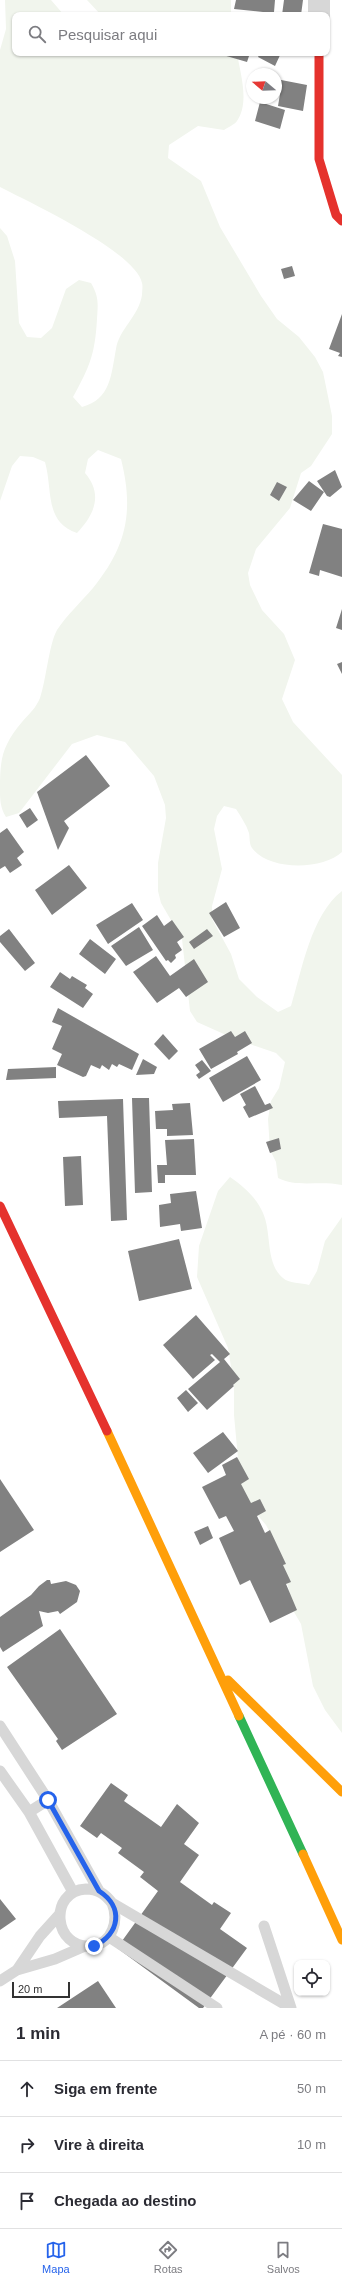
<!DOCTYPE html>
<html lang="pt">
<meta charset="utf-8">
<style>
body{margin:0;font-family:Arial,sans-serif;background:#f2f2f3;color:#2b2b33}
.controls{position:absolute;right:12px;bottom:12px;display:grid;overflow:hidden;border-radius:8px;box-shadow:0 1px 3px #0004}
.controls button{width:36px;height:36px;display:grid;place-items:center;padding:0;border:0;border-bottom:1px solid #e1e1e2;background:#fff;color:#2b2b33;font:20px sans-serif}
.compass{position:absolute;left:246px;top:68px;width:36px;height:36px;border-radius:50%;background:#fff;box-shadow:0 1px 3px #0004;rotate:289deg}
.scale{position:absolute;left:12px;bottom:10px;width:58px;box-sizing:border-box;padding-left:4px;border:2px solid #333;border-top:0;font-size:11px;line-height:14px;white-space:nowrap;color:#333;-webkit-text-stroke:3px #fff;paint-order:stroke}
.stop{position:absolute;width:12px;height:12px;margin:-9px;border:3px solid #2563eb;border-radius:50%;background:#fff}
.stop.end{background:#2563eb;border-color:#fff;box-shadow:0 1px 4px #0008}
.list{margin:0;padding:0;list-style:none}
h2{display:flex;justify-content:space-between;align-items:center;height:52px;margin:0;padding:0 16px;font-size:17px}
h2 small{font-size:13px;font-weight:400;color:#7c7c81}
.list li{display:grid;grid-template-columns:26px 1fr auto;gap:12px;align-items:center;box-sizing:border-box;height:56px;padding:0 16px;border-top:1px solid #e1e1e2}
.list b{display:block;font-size:15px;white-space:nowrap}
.list em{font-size:13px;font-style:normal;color:#7c7c81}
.icon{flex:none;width:22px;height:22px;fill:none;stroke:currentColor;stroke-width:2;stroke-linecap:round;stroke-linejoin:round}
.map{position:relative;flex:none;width:342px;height:2008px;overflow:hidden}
.search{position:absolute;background:#fff;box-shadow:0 1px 3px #0004;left:12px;right:12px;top:12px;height:44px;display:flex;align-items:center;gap:10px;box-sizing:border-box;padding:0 14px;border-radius:8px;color:#7c7c81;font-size:15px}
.sheet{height:220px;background:#fff}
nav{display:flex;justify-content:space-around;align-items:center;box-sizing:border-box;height:56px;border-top:1px solid #e1e1e2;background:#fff;font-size:11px;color:#7c7c81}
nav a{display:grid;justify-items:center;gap:2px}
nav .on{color:#2563eb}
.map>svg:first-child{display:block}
.green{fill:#f1f5ed}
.building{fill:#818181}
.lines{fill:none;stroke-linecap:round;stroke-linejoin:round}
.lane{stroke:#d7d7d7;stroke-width:11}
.street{stroke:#d7d7d7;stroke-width:22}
.fast{stroke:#30b455;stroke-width:9}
.slow{stroke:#ff9f0a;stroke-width:9}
.jam{stroke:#e5322d;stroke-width:9}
.route{stroke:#2563eb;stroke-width:5}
</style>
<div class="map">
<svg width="342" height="2008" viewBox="0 0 342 2008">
<rect width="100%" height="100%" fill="#fff"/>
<path class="green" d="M5,0H51L64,15H15V53H237C240,73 250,102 237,121C234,125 228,127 224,130L198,126L169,145L168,158L201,181L220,227L261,296L277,319L299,337L315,357L323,372L332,416V434L311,466L301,473L290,508L256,549L248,573L250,585L262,610L284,634L295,660L282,699L293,722L342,775V852C323,870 269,871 252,848C249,844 250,837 249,833C246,824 241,817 236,809L224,806L217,816L214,829L222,869L212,906V919L231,954L239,979L257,997L278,1012L291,1006C302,970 311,915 342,891V1185C319,1180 298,1188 278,1178L276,1162L270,1150L268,1119L271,1101L279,1088L285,1062L276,1053L235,1039L197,1022L190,1011L182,939L161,903L158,891V863L166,818L165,805L154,776L125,742L97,735L72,744L19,813L6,817C0,807 0,800 0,788C0,759 2,746 22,722C29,714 36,708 40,698C46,681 49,644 57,630C67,615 81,602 93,588C127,546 134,511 121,459L98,450L88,459L85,473C103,494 95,514 77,533C44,522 53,490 45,462L33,457L20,456L12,466L0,501V228L7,236L15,261L19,323L27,337L41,338L52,328L66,289L79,280L91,283C99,297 98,303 97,319C95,354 90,366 73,397L82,407C111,399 111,375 116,349C119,329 139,316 142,295C142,292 143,286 142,283C136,252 29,202 0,187V50L6,29Z
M87,0H231V15H101Z
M230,1177C243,1186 257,1198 263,1213C272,1233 265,1263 283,1278C288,1283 302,1283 309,1285L317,1271L325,1241L342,1217V1733L325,1710L313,1686L301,1624L294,1612L279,1549L266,1525L248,1504L241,1491L234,1415V1385L228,1348L197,1277L199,1246L218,1191Z"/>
<path class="building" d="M236,0H275L274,12L272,15H263V12L234,9Z
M284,0H303L301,15H282Z
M192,12L212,13L211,15H191Z
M223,53H250L247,62L223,55Z
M260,53H281L275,66L258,57Z
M276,79L307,85L303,111L278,106L280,94L276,93Z
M260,102L285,110L280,129L255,121Z
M292,266L295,276L284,279L281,269Z
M342,314V357L338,356L340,353L329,349Z
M335,470L342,487L330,497L327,496L317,481Z
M309,481L324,492L311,511L293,500Z
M277,482L287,487L279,501L270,495Z
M323,524L342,529V577L320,570L319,576L309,573Z
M342,609V630L336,628Z
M342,662V674L337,664Z
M86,755L110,786L64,821L69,828L58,850L37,792Z
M30,808L38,820L27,828L19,815Z
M7,828L24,852L17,858L22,865L10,873L5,866L0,869V833Z
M69,865L87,888L52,915L35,890Z
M226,902L240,928L224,937L209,913Z
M132,903L143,920L108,944L96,925Z
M157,915L164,926L172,920L184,937L177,942L182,950L175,955L176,958L171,963L168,960L166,961L142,926Z
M139,927L153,950L126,966L111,946Z
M9,929L35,963L25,971L0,942V936Z
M207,929L213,936L194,949L189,942Z
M90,939L116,959L105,974L79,954Z
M156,956L170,976L194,959L208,982L186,997L179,988L157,1003L133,972Z
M60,972L70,979L72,976L87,985L85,988L93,994L83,1008L50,987Z
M58,1008L139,1054L132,1070L119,1064L117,1067L112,1064L109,1070L102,1065L100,1069L91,1065L86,1076L83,1077L57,1065L62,1054L52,1049L62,1026L52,1022Z
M231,1031L235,1037L245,1031L252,1043L237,1052L238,1054L211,1069L199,1049Z
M163,1034L178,1051L169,1060L154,1044Z
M247,1056L261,1080L223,1102L209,1078Z
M143,1059L157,1067L154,1074L136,1075Z
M202,1060L211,1071L199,1079L196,1075L200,1072L195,1065Z
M56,1067V1078L6,1080L8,1069Z
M255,1086L265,1105L270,1103L273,1108L249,1118L243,1107L246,1105L240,1094Z
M132,1098H149L152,1192L135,1193Z
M123,1099L127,1220L111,1221L107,1116L59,1118L58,1101Z
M190,1103L193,1135L167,1136V1129H156L155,1111L173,1110L172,1104Z
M279,1138L281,1149L270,1153L266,1142Z
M194,1139L196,1175H165V1183H158L157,1165H167L165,1140Z
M81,1156L83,1205L65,1206L63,1157Z
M196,1191L202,1228L181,1231L180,1224L160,1227L159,1205L171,1203L170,1194Z
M179,1239L192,1289L139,1301L128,1251Z
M196,1315L230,1354L224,1359L240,1379L233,1385L234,1386L207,1410L188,1389L220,1362L212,1354L210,1355L215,1360L193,1379L163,1345Z
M186,1390L198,1403L188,1412L177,1398Z
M223,1432L238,1451L208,1473L193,1453Z
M237,1457L249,1479L241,1484L251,1503L260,1499L266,1511L257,1516L265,1533L270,1530L286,1564L283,1565L291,1582L286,1584L297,1610L270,1623L250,1580L240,1585L219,1538L234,1531L226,1516L219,1519L202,1487L226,1475L222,1465Z
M0,1479L34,1530L0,1552Z
M208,1526L213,1538L200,1545L194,1532Z
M47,1580H50L51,1584L66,1581L76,1585L80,1591L77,1602L60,1614L58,1611L48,1613L39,1611L43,1626L3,1652L0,1647V1617L31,1595L39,1586Z
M60,1629L117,1714L62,1750L56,1741L58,1739L7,1667Z
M111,1783L128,1795L124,1801L161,1827L177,1804L199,1823L184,1844L199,1855L180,1882L212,1905L214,1902L231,1913L220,1929L247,1948L203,2008H199L117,1948L158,1891L140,1877L144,1872L118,1853L122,1848L101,1833L97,1838L80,1826Z
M0,1899L16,1919L0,1930Z
M98,1981L116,2008H57Z"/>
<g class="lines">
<path class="lane" d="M0,1726L48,1800L99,1891
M0,1771L29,1812L73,1892
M29,1812L48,1800
M112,1903C119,1920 113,1943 92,1946C53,1950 48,1891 86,1889C98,1889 105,1894 112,1903L291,2008
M264,1926L291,2008
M109,1937L217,2008
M17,1970L40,1936L59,1915
M0,1981L17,1970L55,1959L85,1946"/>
<path class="street" d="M319,15V0"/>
<path class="fast" d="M239,1716L303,1854"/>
<path class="slow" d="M107,1431L239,1716
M228,1680L342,1792
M303,1854L342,1940"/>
<path class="jam" d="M319,53V159L336,215L342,221
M0,1206L107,1431"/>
</g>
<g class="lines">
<path class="route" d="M48,1800L99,1891C124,1907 120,1934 94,1946"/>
</g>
</svg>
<div class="controls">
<button><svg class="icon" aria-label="locate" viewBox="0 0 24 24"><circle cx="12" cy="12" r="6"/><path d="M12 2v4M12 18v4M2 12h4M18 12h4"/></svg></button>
</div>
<svg class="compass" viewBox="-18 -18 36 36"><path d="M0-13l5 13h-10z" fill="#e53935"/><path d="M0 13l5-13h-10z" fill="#7c7c81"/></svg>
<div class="scale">20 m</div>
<div class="stop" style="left:48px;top:1800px"></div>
<div class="stop end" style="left:94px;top:1946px"></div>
<div class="search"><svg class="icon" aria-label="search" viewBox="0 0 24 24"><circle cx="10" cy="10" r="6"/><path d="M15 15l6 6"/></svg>Pesquisar aqui</div>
</div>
<section class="sheet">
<h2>1 min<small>A pé · 60 m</small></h2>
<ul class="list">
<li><svg class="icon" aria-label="ahead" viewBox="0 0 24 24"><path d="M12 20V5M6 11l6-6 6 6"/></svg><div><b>Siga em frente</b></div><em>50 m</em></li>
<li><svg class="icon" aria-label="right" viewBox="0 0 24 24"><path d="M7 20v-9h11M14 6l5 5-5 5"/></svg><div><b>Vire à direita</b></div><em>10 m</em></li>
<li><svg class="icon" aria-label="arrive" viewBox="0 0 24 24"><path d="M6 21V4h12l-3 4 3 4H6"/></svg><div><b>Chegada ao destino</b></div></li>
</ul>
</section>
<nav>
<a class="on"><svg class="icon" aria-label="map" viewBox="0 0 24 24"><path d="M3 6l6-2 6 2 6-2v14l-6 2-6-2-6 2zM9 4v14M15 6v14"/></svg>Mapa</a>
<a><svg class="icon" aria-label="directions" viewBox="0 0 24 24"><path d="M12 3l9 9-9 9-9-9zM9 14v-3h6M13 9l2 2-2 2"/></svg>Rotas</a>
<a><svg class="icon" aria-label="saved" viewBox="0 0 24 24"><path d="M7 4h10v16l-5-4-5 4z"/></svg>Salvos</a>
</nav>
